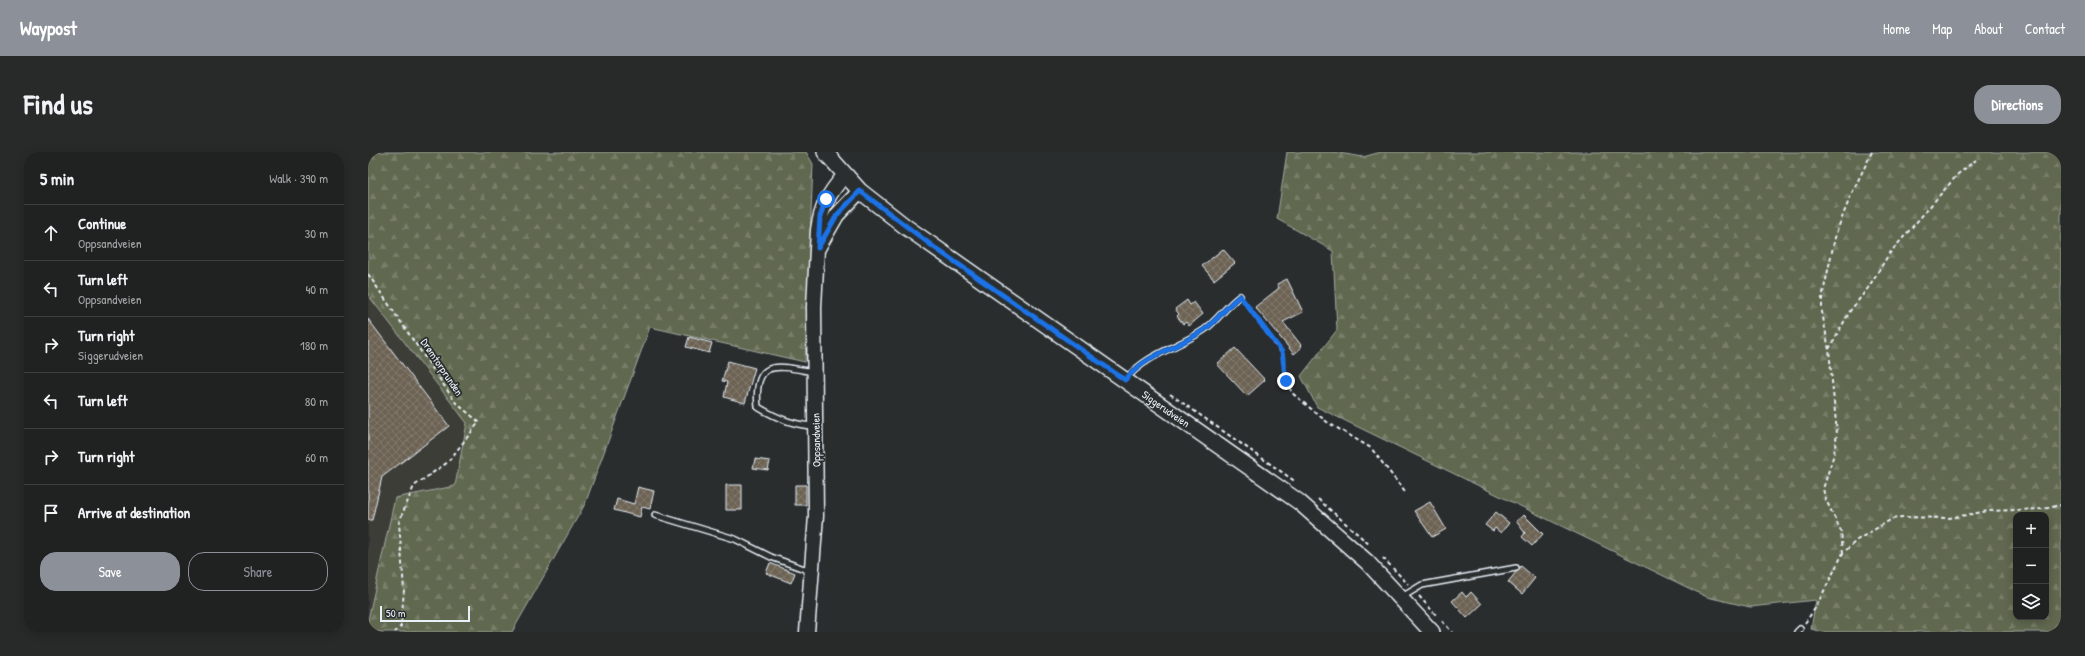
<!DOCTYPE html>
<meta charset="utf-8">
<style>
body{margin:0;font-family:"Patrick Hand",sans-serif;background:#282a2a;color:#f1f3f6}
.controls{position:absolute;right:12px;bottom:12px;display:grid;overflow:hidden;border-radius:8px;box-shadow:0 2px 10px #0003}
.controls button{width:36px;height:36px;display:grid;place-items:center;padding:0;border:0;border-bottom:1px solid #3d3f40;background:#202222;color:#f1f3f6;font:20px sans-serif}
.scale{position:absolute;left:12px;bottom:10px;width:90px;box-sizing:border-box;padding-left:4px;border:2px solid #e8f1f8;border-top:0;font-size:11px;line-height:14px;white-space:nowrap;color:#e8f1f8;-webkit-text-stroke:3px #2a2d2e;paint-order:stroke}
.stop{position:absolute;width:12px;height:12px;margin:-9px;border:3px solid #1a73e8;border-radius:50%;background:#fff}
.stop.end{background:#1a73e8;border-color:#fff;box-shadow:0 1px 4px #0008}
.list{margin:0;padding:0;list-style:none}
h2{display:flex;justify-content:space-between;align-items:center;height:52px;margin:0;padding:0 16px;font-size:17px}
h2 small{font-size:13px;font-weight:400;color:#a2a4a5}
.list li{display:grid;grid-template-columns:26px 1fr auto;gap:12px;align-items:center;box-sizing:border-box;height:56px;padding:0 16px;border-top:1px solid #3d3f40}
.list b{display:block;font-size:15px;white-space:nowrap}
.list p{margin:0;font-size:13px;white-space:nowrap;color:#a2a4a5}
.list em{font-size:13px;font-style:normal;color:#a2a4a5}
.actions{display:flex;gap:8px;padding:12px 16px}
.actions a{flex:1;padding:9px 0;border:1px solid #8c9099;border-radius:16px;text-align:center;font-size:14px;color:#8c9099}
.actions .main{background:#8c9099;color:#fff}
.icon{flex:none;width:22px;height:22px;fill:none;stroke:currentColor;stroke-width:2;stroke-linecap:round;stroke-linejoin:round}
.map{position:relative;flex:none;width:1693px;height:480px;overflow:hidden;border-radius:16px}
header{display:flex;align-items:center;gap:24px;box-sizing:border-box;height:56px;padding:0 20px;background:#8c9099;color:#fff}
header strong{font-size:19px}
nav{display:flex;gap:22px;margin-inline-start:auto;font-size:14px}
.intro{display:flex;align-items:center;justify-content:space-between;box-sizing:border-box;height:96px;padding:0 24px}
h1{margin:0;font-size:28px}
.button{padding:10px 18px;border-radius:16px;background:#8c9099;color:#fff;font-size:14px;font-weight:700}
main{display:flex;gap:24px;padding:0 24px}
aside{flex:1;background:#202222;border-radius:16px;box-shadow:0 2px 10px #0003}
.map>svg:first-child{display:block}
.built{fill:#3e3d39}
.forest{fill:url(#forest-firs);stroke:#a4aca4;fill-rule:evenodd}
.building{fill:url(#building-cross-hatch);stroke:#e8f1f8}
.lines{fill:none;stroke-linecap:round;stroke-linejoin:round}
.lane-casing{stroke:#e8f1f8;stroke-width:8}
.secondary-casing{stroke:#e8f1f8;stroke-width:17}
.primary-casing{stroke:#e8f1f8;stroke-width:18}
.path{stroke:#e8f1f8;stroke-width:2;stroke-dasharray:4 3;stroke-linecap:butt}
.lane{stroke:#2a2d2e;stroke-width:5}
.secondary{stroke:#2a2d2e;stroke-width:14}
.primary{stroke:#2a2d2e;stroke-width:15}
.route{stroke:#1a73e8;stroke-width:5}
.labels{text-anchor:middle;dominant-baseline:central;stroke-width:3.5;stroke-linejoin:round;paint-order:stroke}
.street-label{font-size:11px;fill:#e8f1f8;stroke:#2a2d2e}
</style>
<header>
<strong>Waypost</strong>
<nav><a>Home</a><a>Map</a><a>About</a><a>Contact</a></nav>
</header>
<div class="intro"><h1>Find us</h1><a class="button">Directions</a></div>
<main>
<aside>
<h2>5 min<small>Walk · 390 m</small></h2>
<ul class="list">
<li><svg class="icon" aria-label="ahead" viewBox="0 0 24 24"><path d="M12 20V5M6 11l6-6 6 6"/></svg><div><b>Continue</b><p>Oppsandveien</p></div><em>30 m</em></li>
<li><svg class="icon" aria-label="left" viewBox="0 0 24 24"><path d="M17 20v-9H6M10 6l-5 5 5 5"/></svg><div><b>Turn left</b><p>Oppsandveien</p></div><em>40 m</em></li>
<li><svg class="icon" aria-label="right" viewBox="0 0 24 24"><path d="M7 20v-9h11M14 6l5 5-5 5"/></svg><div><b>Turn right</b><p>Siggerudveien</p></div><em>180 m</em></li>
<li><svg class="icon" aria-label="left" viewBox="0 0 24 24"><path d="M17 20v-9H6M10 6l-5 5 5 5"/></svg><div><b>Turn left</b></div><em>80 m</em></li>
<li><svg class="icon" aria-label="right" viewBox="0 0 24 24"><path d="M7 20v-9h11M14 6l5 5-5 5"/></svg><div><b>Turn right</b></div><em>60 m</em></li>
<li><svg class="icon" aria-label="arrive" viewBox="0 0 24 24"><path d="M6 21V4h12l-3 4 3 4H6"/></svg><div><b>Arrive at destination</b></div></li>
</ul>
<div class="actions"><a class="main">Save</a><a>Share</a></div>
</aside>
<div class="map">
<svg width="1693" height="480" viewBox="0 0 1693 480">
<defs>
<pattern id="forest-firs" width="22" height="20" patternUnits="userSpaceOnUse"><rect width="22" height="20" fill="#61684f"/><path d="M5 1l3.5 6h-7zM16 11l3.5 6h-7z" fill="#787e69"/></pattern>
<pattern id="building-cross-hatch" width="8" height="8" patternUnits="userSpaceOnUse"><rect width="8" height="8" fill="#6d6354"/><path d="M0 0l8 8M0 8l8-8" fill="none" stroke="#827a6d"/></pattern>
</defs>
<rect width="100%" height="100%" fill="#2a2d2e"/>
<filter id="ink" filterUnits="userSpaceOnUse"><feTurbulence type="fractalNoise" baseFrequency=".025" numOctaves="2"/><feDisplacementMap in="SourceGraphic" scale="8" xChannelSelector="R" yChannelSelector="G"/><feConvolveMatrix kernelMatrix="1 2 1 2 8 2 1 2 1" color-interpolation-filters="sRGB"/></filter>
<g filter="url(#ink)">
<path class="built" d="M0,143L99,271L87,334L27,346L0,468Z"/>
<path class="forest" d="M0,0H438L445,12L437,210L282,175L217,352L144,480H0V468L27,346L87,334L99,271L0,143Z
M919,0H965L995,5L1013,0H1693V480H1455L1443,477L1448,448L1382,455L1339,445L949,255L933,224L969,178L965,99L909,67ZM1648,363H1678V465H1648Z"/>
<path class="building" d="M855,97L867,111L846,128L834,114Z
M919,127L935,160L915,170L933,193L932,194L933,196L926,202L887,155L911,136L909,132Z
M819,148L822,153L826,150L835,162L821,174L818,170L815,172L809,164L811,162L807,157Z
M0,167L81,274L14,325L4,368H0Z
M321,185L344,191L341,201L318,195Z
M867,196L897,228L879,244L849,212Z
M360,209L387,216L377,251L356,245L359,230L354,229Z
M387,307L402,309L400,318L385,316Z
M358,333H374V358H358Z
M427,333H438V353H427Z
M270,335L286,339L282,357L274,355L272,365L246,358L249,347L266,352Z
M1062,350L1078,377L1064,385L1046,359Z
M1128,360L1141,371L1133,381L1127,376L1125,379L1117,373Z
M1156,363L1175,382L1164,394L1154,385L1157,381L1148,369Z
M402,411L427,421L423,431L398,421Z
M1153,414L1167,426L1154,442L1140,430Z
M1094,440L1098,445L1103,440L1114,452L1099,466L1084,449Z"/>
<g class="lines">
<defs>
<path id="lane" d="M446,220C410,214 385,205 390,255C408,266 426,274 447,274
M758,227C779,202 809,196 836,178C849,169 858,154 872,144
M287,363L367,387L403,405L442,419
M1034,445L1054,433L1148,416
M1429,480L1432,477"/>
<path id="secondary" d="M450,96L469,63L492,39
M439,480L448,364L446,155L450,78C453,55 461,41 476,24"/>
<g id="primary">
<path id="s1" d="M457,0L492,39L538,75L931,350L999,410L1064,480"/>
</g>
</defs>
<use href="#lane" class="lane-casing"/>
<use href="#secondary" class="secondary-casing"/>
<use href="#primary" class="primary-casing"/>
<path class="path" d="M0,122L88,251L111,270L80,310L46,334L31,370L36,438L33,474L27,480
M877,151L915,203L916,223L924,241L959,270L1003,296L1037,340
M1461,197L1482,159L1500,136L1521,102L1590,22L1608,8
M802,242L928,330
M950,347L1002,393
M1475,401L1473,379L1458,348L1455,337L1466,302L1469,281L1461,198L1454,160V146L1468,81L1483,43L1504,0
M1015,406L1040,432
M1051,444L1068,463
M1074,469L1084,480
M1437,471L1448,455L1475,401L1489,388L1524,367L1534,365L1581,366L1620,359L1675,357L1693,353"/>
<use href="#lane" class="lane"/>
<use href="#secondary" class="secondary"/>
<use href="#primary" class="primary"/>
</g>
</g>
<g class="lines" filter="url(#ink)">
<path class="route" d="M458,47L452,65L450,96L469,63L492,39L567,96L757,228C780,201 808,197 836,178C849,169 858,154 872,144L914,200L918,229"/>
</g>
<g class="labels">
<g class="street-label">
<text transform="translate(74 215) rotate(56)">Drømtorprunden</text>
<text stroke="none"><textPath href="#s1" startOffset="428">Siggerudveien</textPath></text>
<text transform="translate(448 288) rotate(-91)">Oppsandveien</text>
</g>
</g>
</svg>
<div class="controls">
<button>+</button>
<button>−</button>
<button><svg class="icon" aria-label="layers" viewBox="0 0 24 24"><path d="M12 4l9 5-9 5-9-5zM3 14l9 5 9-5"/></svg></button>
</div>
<div class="scale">50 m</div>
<div class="stop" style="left:458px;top:47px"></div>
<div class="stop end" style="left:918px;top:229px"></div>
</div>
</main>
